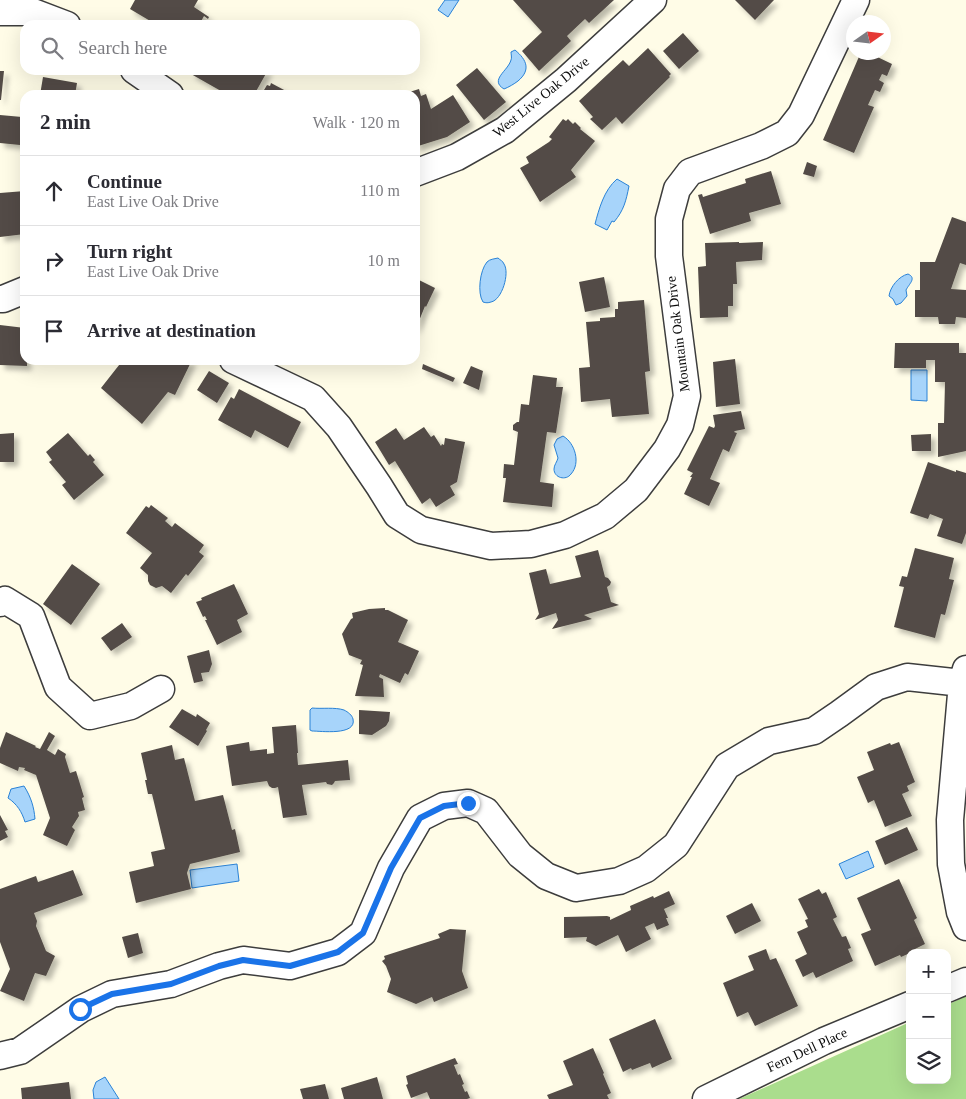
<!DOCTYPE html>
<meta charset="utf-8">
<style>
body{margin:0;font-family:Georgia,serif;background:#f7f7f7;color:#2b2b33}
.controls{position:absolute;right:15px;bottom:15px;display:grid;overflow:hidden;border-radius:10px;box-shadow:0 5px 20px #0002}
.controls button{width:45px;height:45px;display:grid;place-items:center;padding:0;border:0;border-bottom:1px solid #e1e1e2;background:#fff;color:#2b2b33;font:25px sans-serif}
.compass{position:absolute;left:846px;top:15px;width:45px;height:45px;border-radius:50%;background:#fff;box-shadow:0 5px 20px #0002;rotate:76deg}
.stop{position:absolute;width:15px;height:15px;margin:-11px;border:4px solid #1a73e8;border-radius:50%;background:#fff}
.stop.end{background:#1a73e8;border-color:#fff;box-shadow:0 1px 5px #0008}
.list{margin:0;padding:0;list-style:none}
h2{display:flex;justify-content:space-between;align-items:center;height:65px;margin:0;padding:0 20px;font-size:21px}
h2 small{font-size:16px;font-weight:400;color:#7c7c81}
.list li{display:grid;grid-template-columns:32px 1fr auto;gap:15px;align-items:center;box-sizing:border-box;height:70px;padding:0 20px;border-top:1px solid #e1e1e2}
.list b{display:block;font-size:19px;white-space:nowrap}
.list p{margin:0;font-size:16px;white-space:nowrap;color:#7c7c81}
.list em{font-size:16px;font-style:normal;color:#7c7c81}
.icon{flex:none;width:28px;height:28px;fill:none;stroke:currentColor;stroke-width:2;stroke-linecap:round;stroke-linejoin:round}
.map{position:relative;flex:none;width:966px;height:1099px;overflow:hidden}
.search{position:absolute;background:#fff;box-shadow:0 5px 20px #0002;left:20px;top:20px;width:400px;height:55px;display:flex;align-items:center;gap:12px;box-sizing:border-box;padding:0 18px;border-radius:15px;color:#7c7c81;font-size:19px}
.panel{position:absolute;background:#fff;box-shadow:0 5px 20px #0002;left:20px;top:90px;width:400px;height:275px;border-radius:15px}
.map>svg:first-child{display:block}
.forest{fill:#aadd8d}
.water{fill:#a7d4fa;stroke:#2a82d6}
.building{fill:#534c46;filter:url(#shadow)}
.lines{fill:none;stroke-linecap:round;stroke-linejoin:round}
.minor-casing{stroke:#3d3d3d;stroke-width:29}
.minor{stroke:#fff;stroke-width:26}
.route{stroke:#1a73e8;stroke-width:6}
.labels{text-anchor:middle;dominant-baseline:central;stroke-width:5;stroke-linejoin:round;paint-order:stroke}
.street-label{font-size:14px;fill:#0a0a0a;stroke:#fff}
</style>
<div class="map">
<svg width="966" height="1099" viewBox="0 0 966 1099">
<defs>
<filter id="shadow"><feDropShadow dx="4.5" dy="4.5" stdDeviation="2.5" flood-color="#0004"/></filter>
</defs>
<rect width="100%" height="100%" fill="#fffce7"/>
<path class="forest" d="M966,996V1099H739L910,1022V1080H947V1005Z"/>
<path class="water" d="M445,0H459L448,17L438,10Z
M515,50C527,60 531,70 518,81C514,84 509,87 504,89C489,80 508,71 511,60C512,58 511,54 511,52Z
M617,179L629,186C626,201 624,210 614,222L612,221L607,230L595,224C599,209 604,190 617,179Z
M498,258C500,260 503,261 504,264C510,273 502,300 491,302C488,303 486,303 483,302C477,293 480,270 487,262C490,259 494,259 498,258Z
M908,274C917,278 909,284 906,290L907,296L901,303L896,305L893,299L889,296C890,287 899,276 908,274Z
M911,370H927V401L911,400Z
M563,436C575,443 581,463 571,474C566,481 554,478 554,469C554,465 557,462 558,458L554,445L557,439Z
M312,708C322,709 335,707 344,710C348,712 352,715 353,719C357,736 320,731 312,731L310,730V710Z
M24,786C31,797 34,807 35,819L25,822C22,812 17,804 8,798L11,789Z
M868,851L874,867L846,879L839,864Z
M237,864L239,881L192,888L190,870Z
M105,1077L119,1099H94L93,1090L96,1082Z"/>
<path class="building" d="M135,0H198L194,7L209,17L208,19L204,16L199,25H157L130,9Z
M513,0H614L589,23L585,19L567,36L571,41L539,71L522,51L542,32Z
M735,0H774L755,20Z
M683,33L699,51L679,69L663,51Z
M648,48L671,74L669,76L670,77L622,124L616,117L602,130L590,119L593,117L579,101L623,60L629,66Z
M861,52H867L892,64L887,76L882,74L879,80L884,83L880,92L875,90L868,105L874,107L854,153L823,140Z
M477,68L506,102L484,120L456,85Z
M193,70H268L254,95H228L191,74Z
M0,71H4L1,100H0Z
M43,77L77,83L75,95H40Z
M271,83L286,91L301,95H261L267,85L270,86Z
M419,89L421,96L426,94L431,109L453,95L470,122L447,137L415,147V95H400Z
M0,115L22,117L20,145L0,143Z
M563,119L566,121L568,119L573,124L575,122L581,128L580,129L595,141L571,170L576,177L540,202L520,168L529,163L526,157L549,142L552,139L549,137Z
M807,162L817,166L814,177L803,174Z
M771,171L781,204L749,213L751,221L710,234L698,195L702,194L703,197L746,183L745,179Z
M25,191V234L0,237V193Z
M952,217L966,222V265L960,263L951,289L966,290V318L956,317L955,324H939L938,317H915V290H920V262H935Z
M739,242V243L763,242L762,260L736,262L737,284H733V306H728V317L700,318L698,267L706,266L705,243Z
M604,277L610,307L585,312L579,282Z
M417,279L435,288L426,307L425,306L415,331V280Z
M644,300L650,371L645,372L649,414L612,417L610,399L581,402L579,368L590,367L586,322L600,321V318L615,317V309H618V302Z
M0,325L25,328V360H27V366L0,365Z
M895,343H959V353H966V451L938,457V423H944L945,382H935V360H926V368H894Z
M735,359L740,404L716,407L713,362Z
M123,360H192L175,395L168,392L142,424L101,388Z
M423,364L455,378L453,382L422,369Z
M471,366L483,371L479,390L463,383Z
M209,371L229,383L217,403L197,390Z
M533,375L557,378L556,387H563L556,433L547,432L540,482L554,484L552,507L503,502L506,478H503L504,464L514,465L518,432L513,430V425L517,422H519L521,404L529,405Z
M239,389L301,422L288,448L255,430L251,438L218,420L231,397L234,399Z
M741,411L745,429L735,431L734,432L737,433L729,452L723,449L710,479L720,483L709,506L684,494L692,477H690L693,473L687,470L709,426L714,428L715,426L713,415Z
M424,427L431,437L434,435L441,446L442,444L444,445L445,438L465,442L457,482L450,486L455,495L436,507L430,498L422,504L395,461L389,465L375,442L396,428L404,440Z
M14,433V462H0V434Z
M68,433L88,456L90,454L95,460L93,462L104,475L74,500L62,485L66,482L49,462L52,460L46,452Z
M931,434V451H912L911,435Z
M928,462L956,472V470L966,473V533L962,544L937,536L943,519L930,514L928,519L910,513Z
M151,505L168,518L165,521L172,527L175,523L204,545L199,552L204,556L188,576L186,574L171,593L162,586L156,588L150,585L148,581V575L140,568L152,553L126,533L146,506L149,508Z
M915,548L954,558L949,579L954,580L945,615L941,614L935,638L894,627L904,587L899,586L902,576L907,577Z
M598,550L605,577L608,578L611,582L610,585L607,587L611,602L619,605L584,615L592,619L552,629L558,620L556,613L535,620L539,614L529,573L546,569L550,584L581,577L575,556Z
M72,564L100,584L71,625L43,604Z
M234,584L248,614L237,620L242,632L217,645L205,620H207L205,616L203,617L196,602L202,600L201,598Z
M385,608V610H388L408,620L398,642L419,651L408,675L405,673L400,683L380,674L379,677L383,679L384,697L355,696L363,665L360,664L362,660L349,655L342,634L351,619L353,618L352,613L369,609Z
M122,623L132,637L111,651L101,638Z
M209,650L212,664L209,672L201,673L203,681L194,683L187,656Z
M182,709L196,717L197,714L210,723L206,730L207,731L198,746L169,727Z
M359,710L390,712L389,721L386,726L372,735L359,734Z
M296,725L298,753H297L298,765L348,760L350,780L335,781L334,783L332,785L327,784L326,782L302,785L307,815L283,818L278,787L275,788H272L269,786L267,781L232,786L226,746L249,742L250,751L267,749V754L274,753L272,727Z
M6,732L36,746L35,747L40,749L49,732L55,736L47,750L55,755L58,749L66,754L65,757L70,773L76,771L84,797L82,798L85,810L78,812L79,816L72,827L75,830L67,846L43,835L50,818L36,775L24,770L25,768L19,767L18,771L0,763V748Z
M899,742L915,782L907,786L909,791L902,794L912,816L885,827L874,800L868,803L857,777L874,770L867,752L890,743L891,745Z
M172,745L175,760L184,758L195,801L223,795L232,830L235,829L240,852L190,864L187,873L191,889L136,903L129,872L154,866L151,852L165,849L152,794H148L145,780H147L141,753Z
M0,815L8,830L5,831L8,837L0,841Z
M907,827L918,850L885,865L875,841Z
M73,870L83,895L34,913L37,921L36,926L46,951L55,956L46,976L35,973L24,1001L0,991L10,969L0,942V889L36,876L38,882Z
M899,879L917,918L914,920L925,944L909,952L910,953L901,957L900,955L875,966L861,934L871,930L857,898Z
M819,889L822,894L826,892L837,917L833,919L842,937L846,936L851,948L848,949L853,961L816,978L813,972L803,977L795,960L807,954L797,932L808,927L805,920L808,919L798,899Z
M669,891L675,904L664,909L668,918H666L669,925L657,930L654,923L645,927L651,939L626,952L618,935L596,946L586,941L587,937L564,938V917L607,916L610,917V920L631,910L630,906L653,896L654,898Z
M752,903L761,921L735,934L726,916Z
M450,929L466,930L462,971L468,988L434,1002L432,997L416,1004L387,992L391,979L386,966L382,961L385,959L384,956L440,938L438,934Z
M138,933L143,953L128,958L122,937Z
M766,949L770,960L776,958L798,1006L755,1026L748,1012L737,1017L723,983L754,970L748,956Z
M655,1019L672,1059L652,1068L650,1063L632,1070L631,1068L623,1072L609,1039Z
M593,1048L604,1073L603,1074L611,1093L607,1095L609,1099H549L547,1095L573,1085L563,1061Z
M455,1058L458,1064L454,1065L458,1075L460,1074L464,1084L462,1085L465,1092L467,1091L470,1098L467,1099H430L427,1092L411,1098L406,1085L408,1084L406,1076Z
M377,1077L383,1099H344L341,1088Z
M69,1082L71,1099H22L21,1088Z
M325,1084L329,1099H303L300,1089Z"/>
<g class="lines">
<defs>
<path id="minor" d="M0,12H33L67,25
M134,70L170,95
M415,173L457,157L505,130L566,80L653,0
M0,299H3L25,290
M233,360L313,398L339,427L379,486L397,515L421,530L491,546L531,544L565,535L605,516L636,490L667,449L680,425L687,396L669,256V219L677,189L690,172L761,146L787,133L801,115L856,0
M0,603L5,600L31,616L58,687L90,716L131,706L161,689
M966,669L962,683L950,820L951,864L960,912L966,927
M947,989L966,981
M0,1056L20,1051L81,1009L112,994L171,984L219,966L243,960L290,966L338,952L363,933L391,868L420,818L444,806L468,803L486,811L520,855L546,876L576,888L619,881L646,869L676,845L727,766L769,741L814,731L839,714L876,687L907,677L962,683
M706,1099L824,1041L910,1005"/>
</defs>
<use href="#minor" class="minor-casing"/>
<use href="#minor" class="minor"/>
</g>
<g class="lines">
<path class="route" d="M80,1009L112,994L171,984L219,966L243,960L290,966L338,952L363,933L391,868L420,818L444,806L468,803"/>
</g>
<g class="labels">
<g class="street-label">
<text transform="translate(541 97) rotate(-39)">West Live Oak Drive</text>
<text transform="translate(678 334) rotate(-97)">Mountain Oak Drive</text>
<text transform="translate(807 1050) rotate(-25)">Fern Dell Place</text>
</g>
</g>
</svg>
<div class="controls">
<button>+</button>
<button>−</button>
<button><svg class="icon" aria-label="layers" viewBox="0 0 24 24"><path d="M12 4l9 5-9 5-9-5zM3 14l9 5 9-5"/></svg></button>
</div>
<svg class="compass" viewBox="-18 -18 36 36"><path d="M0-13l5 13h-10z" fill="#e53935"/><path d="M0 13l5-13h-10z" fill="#7c7c81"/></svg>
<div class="stop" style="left:80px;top:1009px"></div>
<div class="stop end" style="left:468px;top:803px"></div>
<div class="search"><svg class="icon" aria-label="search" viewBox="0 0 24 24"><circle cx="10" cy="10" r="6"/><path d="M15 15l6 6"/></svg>Search here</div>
<section class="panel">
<h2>2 min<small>Walk · 120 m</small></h2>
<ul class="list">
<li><svg class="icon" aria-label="ahead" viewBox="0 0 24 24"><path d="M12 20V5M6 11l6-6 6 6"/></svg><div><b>Continue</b><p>East Live Oak Drive</p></div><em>110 m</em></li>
<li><svg class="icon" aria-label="right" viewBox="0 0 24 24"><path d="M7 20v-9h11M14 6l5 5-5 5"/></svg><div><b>Turn right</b><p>East Live Oak Drive</p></div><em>10 m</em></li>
<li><svg class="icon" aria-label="arrive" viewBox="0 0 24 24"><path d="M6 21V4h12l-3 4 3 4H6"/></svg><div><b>Arrive at destination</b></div></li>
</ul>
</section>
</div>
